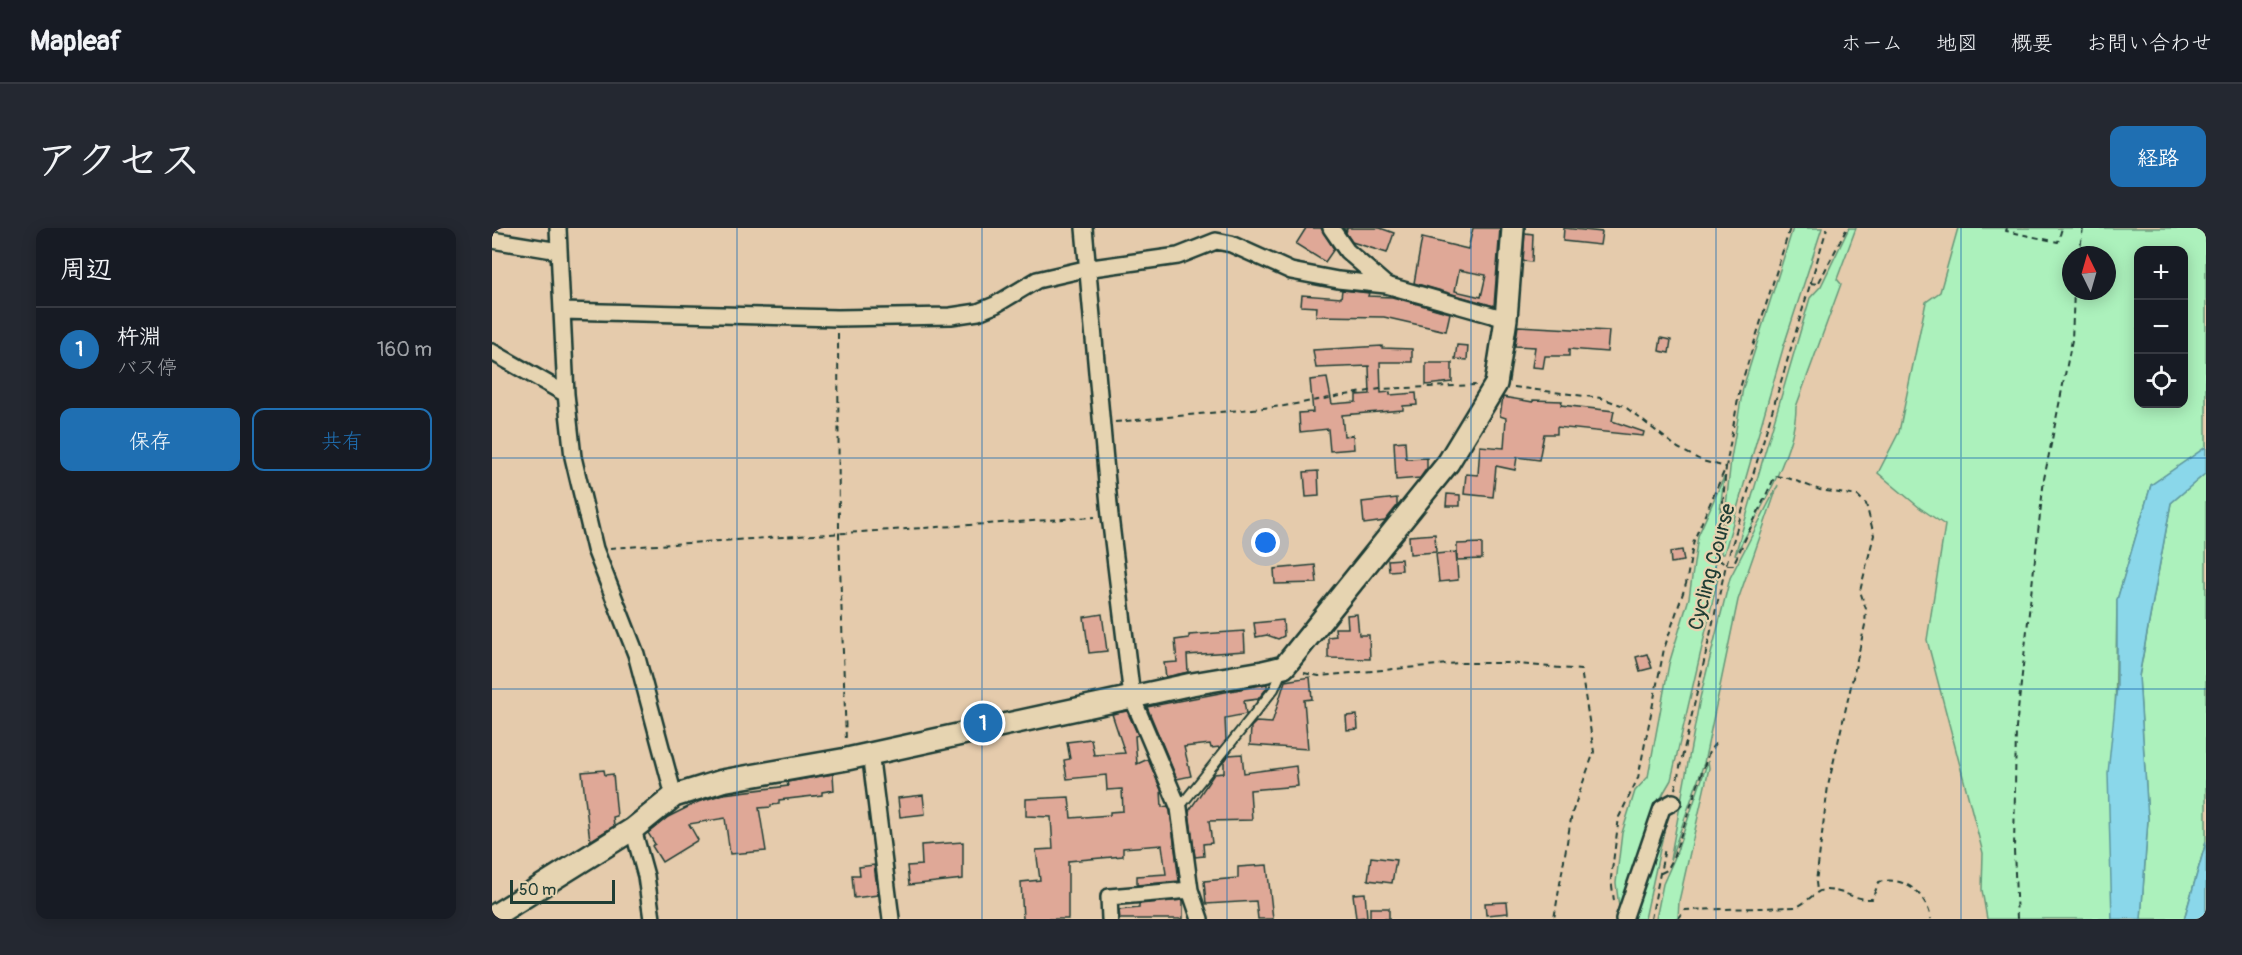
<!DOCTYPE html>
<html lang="ja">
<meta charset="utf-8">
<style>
body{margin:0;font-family:Pangolin,"Klee One",sans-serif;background:#242831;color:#f1f3f6}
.controls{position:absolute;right:18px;top:18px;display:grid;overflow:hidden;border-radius:12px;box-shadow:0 3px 15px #0003}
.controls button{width:54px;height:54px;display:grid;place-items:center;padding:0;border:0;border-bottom:2px solid #363941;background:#171b24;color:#f1f3f6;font:30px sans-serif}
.compass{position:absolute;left:1570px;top:18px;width:54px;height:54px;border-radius:50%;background:#171b24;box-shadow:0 3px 15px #0003;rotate:355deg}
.scale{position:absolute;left:18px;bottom:15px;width:105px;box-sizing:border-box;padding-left:6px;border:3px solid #1f3d34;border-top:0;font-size:16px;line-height:21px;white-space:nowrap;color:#1f3d34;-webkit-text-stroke:4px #e6d4b1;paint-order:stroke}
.you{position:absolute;left:774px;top:315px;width:21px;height:21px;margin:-15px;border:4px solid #fff;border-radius:50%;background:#1a73e8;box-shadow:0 0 0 9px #1a73e833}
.badge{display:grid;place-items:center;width:39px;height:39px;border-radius:50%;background:#1f6fb2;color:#fff;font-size:20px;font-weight:700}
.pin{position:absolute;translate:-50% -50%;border:3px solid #fff;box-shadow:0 2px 6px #0006}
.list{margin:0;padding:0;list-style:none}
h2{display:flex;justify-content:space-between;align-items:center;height:78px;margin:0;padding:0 24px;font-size:26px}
h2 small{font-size:20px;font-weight:400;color:#9ea1a6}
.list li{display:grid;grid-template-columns:39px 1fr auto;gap:18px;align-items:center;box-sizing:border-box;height:84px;padding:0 24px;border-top:2px solid #363941}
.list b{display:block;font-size:22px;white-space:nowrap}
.list p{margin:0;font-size:20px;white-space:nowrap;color:#9ea1a6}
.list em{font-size:20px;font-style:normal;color:#9ea1a6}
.actions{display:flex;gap:12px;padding:18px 24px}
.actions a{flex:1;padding:14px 0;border:2px solid #1f6fb2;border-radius:12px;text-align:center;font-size:21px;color:#1f6fb2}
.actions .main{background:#1f6fb2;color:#fff}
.icon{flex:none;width:33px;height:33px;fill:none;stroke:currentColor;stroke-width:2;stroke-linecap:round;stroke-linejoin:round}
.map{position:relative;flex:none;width:1714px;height:691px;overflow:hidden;border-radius:12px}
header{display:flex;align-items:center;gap:36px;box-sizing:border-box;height:84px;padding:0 30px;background:#171b24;border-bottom:2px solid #363941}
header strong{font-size:28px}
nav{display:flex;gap:33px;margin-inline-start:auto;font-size:21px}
.intro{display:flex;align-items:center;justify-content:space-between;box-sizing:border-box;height:144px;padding:0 36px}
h1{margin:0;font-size:42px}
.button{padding:15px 27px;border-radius:12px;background:#1f6fb2;color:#fff;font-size:21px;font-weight:700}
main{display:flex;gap:36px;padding:0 36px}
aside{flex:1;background:#171b24;border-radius:12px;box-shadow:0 3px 15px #0003}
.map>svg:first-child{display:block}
.green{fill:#acf1bc;stroke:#669778;stroke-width:1.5;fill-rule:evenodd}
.water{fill:#8ad7ea;stroke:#5f99a1;stroke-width:1.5}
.building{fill:#dfa897;stroke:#1f3d34;stroke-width:1.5;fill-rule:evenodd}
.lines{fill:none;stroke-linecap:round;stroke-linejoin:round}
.lane-casing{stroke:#1f3d34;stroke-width:12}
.street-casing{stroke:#1f3d34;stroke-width:20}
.secondary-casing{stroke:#1f3d34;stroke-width:26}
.path{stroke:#1f3d34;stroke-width:2;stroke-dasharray:6 4.5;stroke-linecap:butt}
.lane{stroke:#e6d4b1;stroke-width:8}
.street{stroke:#e6d4b1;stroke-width:15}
.secondary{stroke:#e6d4b1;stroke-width:21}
.grid{fill:none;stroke:#1f6fb2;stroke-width:1.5;stroke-opacity:0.55}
.labels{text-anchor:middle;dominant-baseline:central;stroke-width:4.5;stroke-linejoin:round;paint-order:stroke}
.street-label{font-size:21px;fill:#1f3d34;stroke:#e6d4b1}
</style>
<header>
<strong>Mapleaf</strong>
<nav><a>ホーム</a><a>地図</a><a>概要</a><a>お問い合わせ</a></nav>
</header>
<div class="intro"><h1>アクセス</h1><a class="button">経路</a></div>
<main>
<aside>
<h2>周辺<small></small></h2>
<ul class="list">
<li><span class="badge">1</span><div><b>杵淵</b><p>バス停</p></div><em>160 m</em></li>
</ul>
<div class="actions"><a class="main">保存</a><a>共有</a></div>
</aside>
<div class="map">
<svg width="1714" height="691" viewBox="0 0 1714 691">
<rect width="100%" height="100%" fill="#e5cbac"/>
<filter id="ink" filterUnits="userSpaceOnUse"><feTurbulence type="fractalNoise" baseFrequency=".0167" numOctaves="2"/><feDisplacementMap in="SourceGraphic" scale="12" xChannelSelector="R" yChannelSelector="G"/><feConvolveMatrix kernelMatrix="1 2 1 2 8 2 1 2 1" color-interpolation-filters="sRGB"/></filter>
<g filter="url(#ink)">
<path class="green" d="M1301,0H1330L1292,117L1232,326H1229L1239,231L1251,160Z
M1357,0H1364L1345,51L1349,56L1304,179C1304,224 1265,288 1243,327L1318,70L1329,58Z
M1466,0H1714V219L1659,257L1625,372L1620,691H1495L1490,662L1491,625L1435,412L1453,297L1428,280L1386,245L1407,204L1434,74L1448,64ZM1646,22H1692V176H1646ZM1579,27H1615V63H1579Z
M1714,245V614L1692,691H1649L1656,591L1647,449L1679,275Z
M1232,249L1222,333L1226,350L1179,552C1154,592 1142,642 1128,687L1124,655L1130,605L1143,563L1156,549L1177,436L1197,370L1206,308Z
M1286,257L1246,372L1212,535L1178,632L1208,470L1238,350Z
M1216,533L1217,540L1187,673L1186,691H1164L1171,656L1183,629Z
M1170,595L1173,598L1153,691H1137Z"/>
<path class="water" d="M1714,219V245L1679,275L1647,448L1656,591L1649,691H1620L1616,545L1625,458V372L1659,257Z
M1714,614V691H1692L1693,688Z"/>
<path class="building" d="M814,0H829L842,21L833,34L804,16Z
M851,0H888L902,5L895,25L860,14L854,5L855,1L853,3Z
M981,0H1008L1002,78L922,55L930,10L976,21ZM967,42L994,47L989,69L963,63Z
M1072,0L1110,4L1108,17L1071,13Z
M1033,5L1041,6L1040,34L1031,33Z
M850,62L877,65L876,68L900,69L958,85L954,103L892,89L824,88L825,79L809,78L810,67L849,70Z
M1026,98L1117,103L1115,124L1077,121V128H1053L1051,140L1040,139L1043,119L1023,118Z
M1169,110L1179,112L1177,125L1167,123Z
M965,117L976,118L975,132L963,131Z
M890,118V120L920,121V134H888L889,165L898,164V167L924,165L925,177L911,178V182L850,187L852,208L861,207L862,221L838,223L836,201L808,204L807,185L821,184L818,152L835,150L840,176L864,174V167L878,166L877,138L824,140L821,122Z
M934,135H960V154L934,157Z
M1011,169L1041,174V172L1070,173L1069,177L1122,183L1120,193L1152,204L1151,208L1065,199V206H1052L1047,232L1025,229L1023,242L1004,238L1001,269L972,266L974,246L986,247L988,218L1012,220L1014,190L1008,188Z
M913,213L914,231L935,230V240L928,250L904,252L902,214Z
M826,243L827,268L814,269L812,244Z
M955,266L968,267V278H954Z
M905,270V278L893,293L872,296L870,274Z
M943,306L944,324L918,326L917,308Z
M990,315V331L965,332V316Z
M1190,322L1192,333L1179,335L1178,324Z
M964,324L966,352L947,354L944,326Z
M909,331L910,342L897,343L896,332Z
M823,337L825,355L783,356L782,341Z
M610,386L615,423L597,425L592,389Z
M865,386L867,407H877L878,431L836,430V409L844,408L843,400H856L855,387Z
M791,392L792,408L786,411L775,407L764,409L762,395Z
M752,403L753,423L695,427L696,444L674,449L672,435L685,434L683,412L697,410V407Z
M1155,426L1160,440L1148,443L1144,429Z
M818,449L820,471L812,472L816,521L758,517L759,499L764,494L780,495L793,453Z
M775,456V460L766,471L752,473L754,486L733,490L734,512L728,519L719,520L718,516L692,519L699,548L685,551L655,479Z
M635,483L646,507L643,508L645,536L656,531L669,562L670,579L676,578L678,583L687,653L645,657V648L674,646L670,617L631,620V628L576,633V691H531L529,654L548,652L544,622L561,621L559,589L534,588V571L577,569L579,590L618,587V584L631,583L630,561L615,562L614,547L575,551L572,532L578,531L575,514L599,511L602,527L633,525L620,486Z
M865,487L866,501L855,502L854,488Z
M750,526L752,545L804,538L806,558L758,562L760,592L717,593L720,615L711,616L712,628L703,629L697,583L722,546L732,545V534L737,527Z
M112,542L113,547L121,546L125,588L121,589L122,598L98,613L90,544Z
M341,546L342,562L330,564V567L287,572V576L279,577V579L267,580L274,623L238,626L233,590L197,596L206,612L170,634L160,618L163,616L156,605L176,589L206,574L232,566L296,558L295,554Z
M431,567L433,586L408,589L406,570Z
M471,614V651L417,657L415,638L430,637L429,617Z
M879,629L904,632L900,655L876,652Z
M382,637L386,667L362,670L360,647H368L367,639Z
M775,637L781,691H766L764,673L714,676L712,653L746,650V639Z
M873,665L875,689L864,690L861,666Z
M691,672V691H628L627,682L647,680V676Z
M1015,674L1016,685L994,687L993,675Z
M878,680H897V691H878Z"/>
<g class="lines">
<defs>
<path id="lane" d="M687,580L782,461L790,443"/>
<path id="street" d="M66,0L74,166L81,229L103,321L144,426L182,568
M592,0L618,288L640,469L687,580L698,662L708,691
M839,0L855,23L894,57
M0,12L67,23
M70,83L346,90L459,88L486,84L503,77L545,52L593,41L686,28L724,13L739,16L799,43L846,52L894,57L1014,91
M0,124L74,166
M378,524L399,691
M141,601L154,648L160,691
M618,691L617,669L698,662
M1132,691L1170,580L1181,574"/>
<path id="secondary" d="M0,689L141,601L182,568L230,553L355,531L700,456L771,444L792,439L956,235L1004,156L1014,91L1021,0"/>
</defs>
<use href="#lane" class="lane-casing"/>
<use href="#street" class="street-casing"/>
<use href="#secondary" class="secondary-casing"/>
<path class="path" d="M1515,0L1514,3L1566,14L1570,0
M1587,27L1591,0
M1318,55L1326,56L1355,0
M346,105L347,307L354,513
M1022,159L1109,170L1132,178L1186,220L1210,233L1234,239L1226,331L1234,337H1241L1283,248L1296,250L1328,262L1366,268L1374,276L1382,307L1368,363L1374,381L1373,397L1336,558L1324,654L1325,663
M623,194L792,178L888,161L984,157
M118,320L603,289
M812,445L827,448L967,435H1016L1089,442L1102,524L1080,585L1062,691
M1183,561L1234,337L1335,0
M1169,645L1175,642L1180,633L1217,524L1224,514
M1122,673L1119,650L1127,589L1146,550L1172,421L1194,356L1202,312L1234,239L1248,160L1298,0
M1159,691L1173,620
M1186,691L1193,682L1304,679C1315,675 1324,662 1332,662C1348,661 1363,672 1380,671L1387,654C1413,647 1435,667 1439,691
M1525,691L1522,622L1524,500L1552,251L1580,112L1582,63"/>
<use href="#lane" class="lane"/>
<use href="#street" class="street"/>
<use href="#secondary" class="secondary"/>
</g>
</g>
<path class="grid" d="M245,0V691M490,0V691M735,0V691M979,0V691M1224,0V691M1469,0V691M0,230H1714M0,461H1714"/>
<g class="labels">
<g class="street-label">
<text transform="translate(1220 339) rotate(-75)">Cycling Course</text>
</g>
</g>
</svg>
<div class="controls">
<button>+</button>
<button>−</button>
<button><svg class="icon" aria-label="locate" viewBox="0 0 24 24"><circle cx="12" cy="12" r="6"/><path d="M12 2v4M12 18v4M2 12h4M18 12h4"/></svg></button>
</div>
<svg class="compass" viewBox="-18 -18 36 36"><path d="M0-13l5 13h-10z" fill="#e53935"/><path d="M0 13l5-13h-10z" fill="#9ea1a6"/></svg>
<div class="scale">50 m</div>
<div class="you"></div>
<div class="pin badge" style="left:491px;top:495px">1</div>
</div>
</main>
